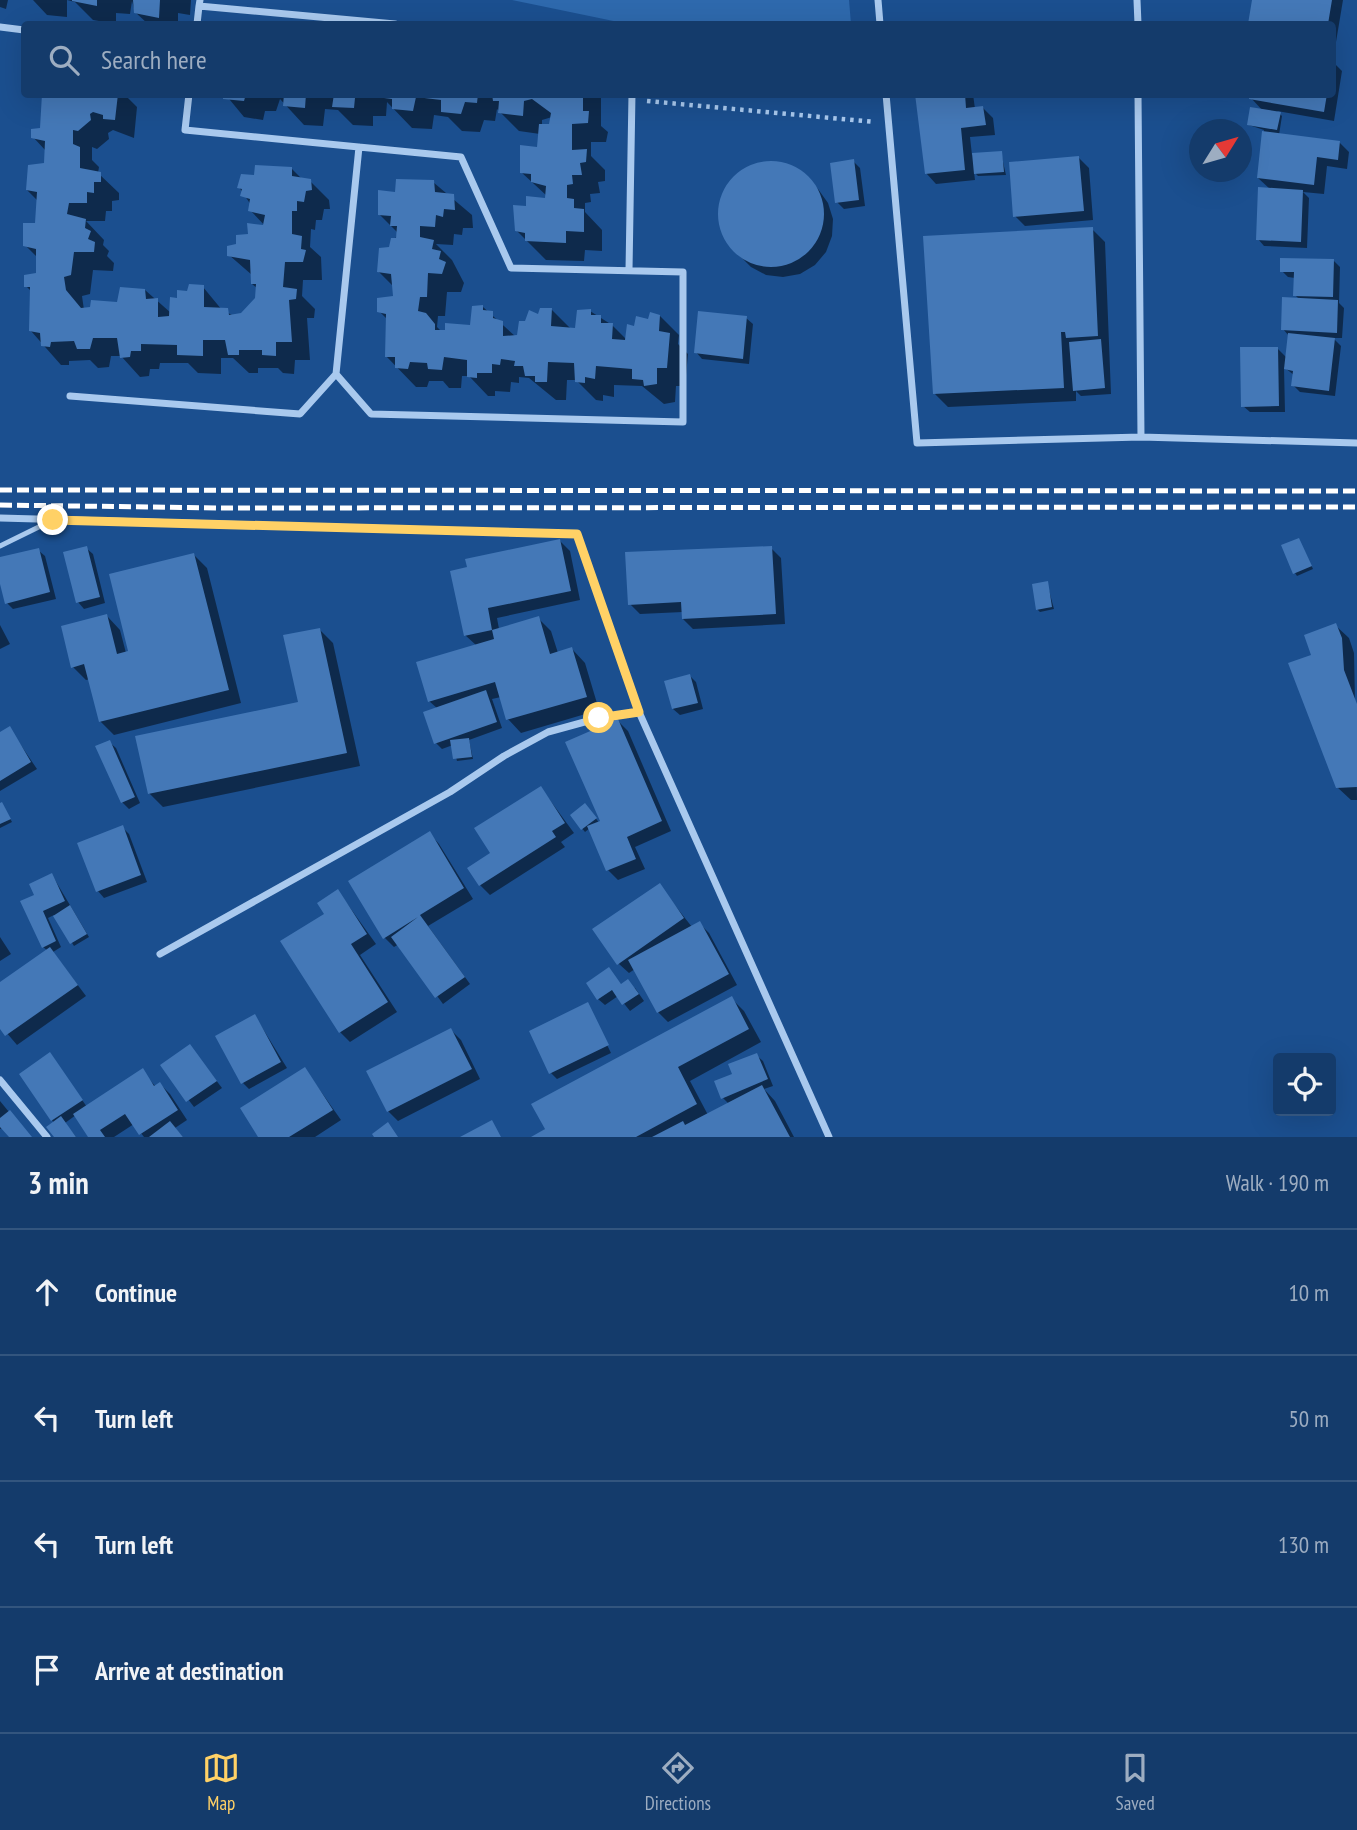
<!DOCTYPE html>
<meta charset="utf-8">
<style>
body{margin:0;font-family:"PT Sans Narrow",sans-serif;background:#1d4271;color:#f1f3f6}
.controls{position:absolute;right:21px;bottom:21px;display:grid;overflow:hidden;border-radius:7px;box-shadow:0 7px 28px #0002}
.controls button{width:63px;height:63px;display:grid;place-items:center;padding:0;border:0;border-bottom:2px solid #33557e;background:#143b6b;color:#f1f3f6;font:35px sans-serif}
.compass{position:absolute;left:1189px;top:119px;width:63px;height:63px;border-radius:50%;background:#143b6b;box-shadow:0 7px 28px #0002;rotate:53deg}
.stop{position:absolute;width:21px;height:21px;margin:-16px;border:5px solid #ffd166;border-radius:50%;background:#fff}
.stop.end{background:#ffd166;border-color:#fff;box-shadow:0 2px 7px #0008}
.list{margin:0;padding:0;list-style:none}
h2{display:flex;justify-content:space-between;align-items:center;height:91px;margin:0;padding:0 28px;font-size:30px}
h2 small{font-size:23px;font-weight:400;color:#9dadc1}
.list li{display:grid;grid-template-columns:46px 1fr auto;gap:21px;align-items:center;box-sizing:border-box;height:126px;padding:0 28px;border-top:2px solid #33557e}
.list b{display:block;font-size:26px;white-space:nowrap}
.list em{font-size:23px;font-style:normal;color:#9dadc1}
.icon{flex:none;width:38px;height:38px;fill:none;stroke:currentColor;stroke-width:2;stroke-linecap:round;stroke-linejoin:round}
.map{position:relative;flex:none;width:1357px;height:1137px;overflow:hidden}
.search{position:absolute;background:#143b6b;box-shadow:0 7px 28px #0002;left:21px;right:21px;top:21px;height:77px;display:flex;align-items:center;gap:18px;box-sizing:border-box;padding:0 24px;border-radius:7px;color:#9dadc1;font-size:26px}
.sheet{height:595px;background:#143b6b}
nav{display:flex;justify-content:space-around;align-items:center;box-sizing:border-box;height:98px;border-top:2px solid #33557e;background:#143b6b;font-size:19px;color:#9dadc1}
nav a{display:grid;justify-items:center;gap:4px}
nav .on{color:#ffd166}
.map>svg:first-child{display:block}
.green{fill:#2e69ad}
.shadow{fill:#0007;fill-rule:evenodd}
.building{fill:#4478b7}
.lines{fill:none;stroke-linecap:round;stroke-linejoin:round}
.path{stroke:#a9c9ee;stroke-width:4.5;stroke-dasharray:3.5 5;stroke-linecap:butt}
.lane{stroke:#a9c9ee;stroke-width:5}
.street{stroke:#a9c9ee;stroke-width:7}
.rail{stroke:#fff;stroke-width:5;stroke-dasharray:12 5;stroke-linecap:butt}
.route{stroke:#ffd166;stroke-width:9}
</style>
<div class="map">
<svg width="1357" height="1137" viewBox="0 0 1357 1137">
<rect width="100%" height="100%" fill="#1b4f8f"/>
<path class="green" d="M512,0H849L851,24H628Z"/>
<path class="shadow" d="M0,0H8L6,9L0,7Z
M33,0H191L190,15L178,13V24H148L135,12L132,1L130,14L116,13V24L93,20L75,2L67,0V17L47,15Z
M1254,0H1343L1334,54L1332,24H1249Z
M1332,61L1342,71L1334,121L1277,111L1282,116L1279,135L1339,142L1349,152L1347,169L1327,166L1324,194L1303,192L1309,198L1307,248L1264,246L1258,239L1271,190L1258,178L1264,130L1249,125L1263,111L1251,98V94H1332Z
M44,94H124L137,107L134,138L113,130L108,133L109,139L97,149L92,147V160L99,167L98,173L119,193V200L112,201V211H106L105,221H86L104,240L103,245L109,251L107,256L114,263L113,271L93,270L90,294L82,296L84,310L118,304L145,290L171,313L179,300L203,287L222,310L234,316L242,315L257,299V288L252,284V275L229,255L250,236L267,228L250,210L251,205L239,187L256,177L292,169L303,180L310,181L329,200L330,209H324L322,220H316L315,230L311,229L310,247L321,257L322,280H303L302,296L315,309L314,318H307L310,360H295L294,374L283,373L278,368H258V373H249L233,358H221V374L198,373L188,363H160L159,369H150L149,376L140,377L121,356H111L109,367L98,368L90,360L69,361V365H61L31,331L32,292L26,286L38,275V258L25,245L37,225L38,201L27,190L45,165L46,151L33,137L42,129Z
M225,94H601V126L608,132L606,142H591V156L605,170V181L598,182L600,193L590,194L591,202L585,203V212L602,230V251L585,250L584,261L546,260L516,230L528,208L547,199V196L521,172L539,149L540,134L519,131L497,109L495,121L484,120L480,132L462,131L448,117L434,115L432,129L412,128L387,102L386,116H373V126L353,125L338,110L325,109L323,126L304,125L280,99L276,111H265L263,120L244,117ZM552,117L551,126H542V120Z
M917,94H973L975,109L983,108L993,118L995,135L970,137L972,155L1001,153L1006,175L978,176L974,172L975,180L936,184L926,173Z
M1079,158L1089,168L1093,220L1025,226L1015,216Z
M853,161L860,168L865,206L844,209L837,202Z
M777,163L794,168L818,189L828,203L833,219L832,236L826,252L815,265L800,274L783,277L766,275L751,267L740,256L728,243L721,228L719,211L724,194L732,180L745,169L761,164Z
M433,182L472,215L473,228H463L462,235L454,234L453,245L436,244L452,260L464,283L461,292H447L445,316H438L437,327L441,331L472,327L483,307L516,337L526,322L551,309L570,328L577,330L590,311L612,325L627,340L635,328L660,316L679,335L678,344L688,354L685,386H676L675,402L664,404L642,386L614,385V397L603,395V401L596,400L576,380H567L566,400H556L529,378L519,377V383L511,382L510,392L495,391V396H488L469,376H462L461,388H449L443,381H429L427,387H416L386,356L388,320L379,311L395,298L394,287L379,272L398,233L379,214L396,194Z
M1092,229L1105,242L1111,394L1081,396L1076,391V401L948,407L935,394Z
M1333,260L1340,267L1339,303L1344,308L1342,338H1333L1341,346L1335,396L1300,392L1293,385L1295,376L1284,367L1285,412H1250L1243,406L1277,348L1287,358L1289,336L1283,329L1300,300L1295,295V278L1288,277L1282,271Z
M746,318L753,324L749,364L702,359L696,352Z
M1299,540L1313,569L1297,576L1295,573Z
M560,541L570,551L580,600L497,618L499,629L538,618L551,631L558,653L572,649L585,663L599,710L521,733L508,719L501,697L492,699L502,728L469,740L473,759L457,761L453,745L442,749L436,743L438,709L429,701L477,646L465,635L452,572Z
M86,548L93,554L105,603L84,609L78,602Z
M771,548L781,558L785,624L693,629L683,619V612L640,614L630,604Z
M38,550L45,556L56,599L13,609L7,603L0,577V559Z
M194,555L207,568L241,703L114,735L100,721L90,679L86,680L73,667L107,616L120,630L126,653L130,652Z
M1047,583L1054,609L1040,612L1037,609Z
M0,625L10,644L0,649Z
M1335,625L1349,638L1354,653L1357,800H1351L1337,787Z
M320,630L333,643L360,766L163,807L149,793L300,704Z
M690,676L696,682L703,709L680,715L673,709Z
M618,721L628,731L671,831L635,847L645,869L618,880L608,870L590,828L585,832L572,816L588,808L603,828Z
M10,729L37,769L0,791V734Z
M109,742L116,748L140,803L129,809L122,802Z
M541,788L574,833L561,842L565,847L490,895L480,885L492,853Z
M0,805L4,807L12,822L0,828Z
M122,827L129,834L147,882L104,898L98,891Z
M430,834L439,844L473,899L428,926L470,984L443,1004L399,944L394,947L384,937Z
M52,875L89,937L74,946L54,915L48,918L61,947L53,952L86,996L17,1045L0,1025V984L48,951L43,947L36,896Z
M659,885L692,927L699,923L709,933L737,985L668,1022L658,1012L635,969L629,973L619,964Z
M338,891L376,944L360,955L397,1012L350,1042L340,1032L326,914Z
M0,937L11,954L0,961Z
M609,969L622,986L635,988L644,1001L630,1011L618,996L605,1005L598,999Z
M731,998L744,1011L761,1042L690,1081L708,1115L729,1104L723,1098L734,1075L756,1055L763,1061L773,1086L764,1089L775,1101L794,1137H534Z
M587,1004L611,1053L557,1079L551,1073Z
M255,1016L287,1068L249,1089L243,1083Z
M451,1030L461,1040L480,1079L398,1121L388,1111Z
M190,1046L222,1088L194,1107L162,1065Z
M50,1054L87,1107L142,1071L156,1087L160,1084L170,1094L187,1120L175,1128L183,1137H144L134,1124L114,1137H90L76,1115L65,1123L76,1137H56L49,1127L54,1123L21,1074Z
M305,1069L341,1120L315,1137H260L242,1108Z
M0,1101L9,1112L30,1137H11L3,1128L0,1129Z"/>
<path class="building" d="M72,0H97V6L72,1Z
M133,0H160L159,18L134,13Z
M1252,0H1332L1328,24H1248Z
M42,94H118L115,120L103,119V115L93,112L90,114L91,120L78,131L73,130V144L80,147V168L101,172V182H94V193L87,192V203H69L67,214L86,219L85,228L91,231L88,239L95,242L94,252H74L71,275L64,277L66,290L81,308L90,307L91,300L117,302L120,287L145,289L146,299L158,298V317L169,316L170,297L177,298V290L187,291L189,284L204,285V307L228,308L229,315L241,313L255,298L256,284H251L250,260L227,256V246L236,244V235L248,234L247,223L263,225L265,215L248,211L250,199L240,196L242,189L237,188L241,174L254,175L255,165L292,167V176L311,179L312,190L306,191L304,202L297,201V211H292V234L302,236L301,249L306,250L303,262H285L283,287L297,289L296,299L289,300L292,342H276V356L262,355V350H239V355H228L225,340H203V356L177,355V345L141,344V351H131L130,357L120,358L117,338H93L90,349H77L74,341L51,342L50,347L41,346L40,333L29,331L30,287H24V275L36,273V249L23,246V223H35L37,192L26,190L28,165L44,163L45,141L31,138V129L40,128Z
M223,94H246L244,101L223,99Z
M284,94H306L305,108L283,106Z
M334,94H368V98H355L354,108L332,107Z
M384,94H478L477,103L465,102L461,114L441,112V100L416,97L413,111L392,109V99L384,98Z
M492,94H583V111H589L588,123L572,124V150L587,149L586,162L580,163L582,175H572L573,184L567,185V198L574,199V208L584,209V232L566,231V243L525,241V233L515,231L513,205L526,206V196L545,198L546,186L531,182V174L520,173V145L537,147L539,124H549L551,113L532,99L524,101L523,116L498,113L499,101H493Z
M915,94H965L966,108L983,106L986,125L961,128L965,170L925,174Z
M1249,94H1327L1324,112L1249,99Z
M1250,107L1281,112L1277,130L1247,125Z
M1262,131L1340,141L1338,160L1317,157L1314,185L1257,178Z
M1002,151L1004,172L974,174L972,153Z
M1079,156L1084,211L1013,217L1009,162Z
M854,159L859,200L835,203L830,163Z
M718 214a53 53 0 1 1 106 0a53 53 0 1 1-106 0Z
M396,179L434,180L435,192L454,194L455,210L444,209L443,217L436,215L435,227L420,226V237L434,240L432,249L441,251L439,259L446,262L442,274L428,273L427,297H420L418,311L426,313L435,324V330H445V323L470,325L472,306L483,305V310L493,311V318L503,321V336L517,335L519,321H525L529,310L538,314L540,308H552L551,326L575,328L577,310L591,309V315H601V323H613L612,339L625,340L627,324L634,326L636,316L648,319L650,312L660,315L659,331L670,333L667,368H657V384L644,386L643,380L632,379V369L596,366L595,379L585,377V383L575,382L574,363L548,362L547,382H535V376H525L523,366H514L515,361L501,359L500,365L492,364V373H477V378L467,377V360L444,357L442,370L428,369L427,363L410,362L408,369L395,368V357H385L386,314L377,312V298L393,296L391,274L377,272L379,248L389,247L391,238H396L397,226H390L391,216L378,215V190L395,192Z
M1258,187L1303,190L1301,242L1256,240Z
M1093,227L1098,336L1066,338L1065,332H1061L1064,388L933,394L923,236Z
M1280,258L1334,259L1333,297L1293,296L1294,272H1280Z
M1282,297L1338,300L1337,333L1281,330Z
M698,311L747,316L743,359L694,353Z
M1288,333L1335,338L1329,391L1291,386L1293,371L1284,369Z
M1101,339L1105,388L1073,391L1069,342Z
M1240,347H1278L1279,406L1241,407Z
M1299,538L1312,566L1293,574L1281,545Z
M560,539L571,591L488,608L492,630L539,616L550,654L572,647L587,697L506,720L495,682L428,702L416,662L494,639L492,630L464,636L450,571L467,567L465,559Z
M87,546L100,597L76,603L63,552Z
M772,546L776,614L682,619L681,602L628,605L625,552Z
M39,548L50,592L5,604L0,584V557Z
M194,553L229,690L99,722L84,664L71,668L61,626L107,614L117,654L128,651L109,574Z
M1048,581L1052,607L1036,610L1032,584Z
M1336,623L1342,638L1344,670L1357,704V787L1336,788L1288,663L1311,655L1304,635Z
M320,628L347,753L148,794L135,736L298,702L283,635Z
M690,674L698,703L672,709L664,681Z
M486,690L497,722L434,744L423,712Z
M618,719L662,821L627,837L636,859L606,871L587,826L600,821L565,742Z
M10,726L31,762L0,781V732Z
M469,738L472,757L453,759L450,740Z
M110,740L135,797L121,803L95,746Z
M541,786L565,823L552,831L556,837L479,886L467,868L490,853L474,828Z
M2,802L11,819L0,824V803Z
M585,803L597,818L581,830L570,815Z
M123,825L141,875L96,892L77,843Z
M430,831L464,888L420,915L465,977L435,998L391,937L418,917L383,939L348,881Z
M52,873L65,901L43,911L56,941L42,948L20,901L34,895L29,884Z
M660,883L684,918L617,965L592,929Z
M338,889L367,934L351,944L388,1002L339,1033L280,941L324,914L317,903Z
M70,905L87,934L70,944L53,916Z
M700,921L729,974L657,1013L628,960Z
M50,947L78,985L5,1036L0,1029V982Z
M609,967L621,984L628,979L639,994L622,1005L612,990L597,1000L586,983Z
M732,996L749,1029L678,1067L697,1104L636,1137H531L545,1129L531,1104Z
M588,1002L609,1045L549,1074L529,1031Z
M255,1014L281,1062L241,1084L215,1036Z
M451,1028L472,1069L387,1112L366,1071Z
M190,1044L217,1081L186,1102L160,1065Z
M50,1052L83,1100L51,1121L19,1074Z
M757,1053L768,1079L721,1099L714,1081L732,1074L728,1064Z
M305,1067L333,1110L289,1137H258L240,1108Z
M143,1068L154,1086L160,1082L178,1110L139,1135L125,1114L100,1130L105,1137H88L73,1114Z
M762,1085L790,1137H652L683,1121L685,1125Z
M10,1110L32,1137H9L0,1127V1118Z
M61,1116L76,1137H54L46,1127Z
M492,1120L501,1137H460Z
M170,1121L183,1137H149Z
M388,1122L398,1137H374L372,1134Z"/>
<g class="lines">
<path class="path" d="M647,101L875,122"/>
<path class="lane" d="M0,546L53,520"/>
<path class="street" d="M200,0L199,6L395,24
M878,0L880,24
M1137,0L1138,24
M197,24L199,6
M0,27L24,30
M189,94L185,130L461,157L511,268L683,272V422L371,414L336,374
M886,94L917,443L1141,437
M1138,94L1141,437L1357,443
M629,270L632,94
M70,396L300,414L336,374L359,147
M0,518L577,534L639,712L829,1137
M160,954L450,792L504,756L548,732L599,718L639,712
M0,1080L47,1137"/>
<path class="rail" d="M0,490L1357,491
M0,505L223,508L1357,507"/>
</g>
<g class="lines">
<path class="route" d="M53,520L577,534L639,712L599,718"/>
</g>
</svg>
<div class="controls">
<button><svg class="icon" aria-label="locate" viewBox="0 0 24 24"><circle cx="12" cy="12" r="6"/><path d="M12 2v4M12 18v4M2 12h4M18 12h4"/></svg></button>
</div>
<svg class="compass" viewBox="-18 -18 36 36"><path d="M0-13l5 13h-10z" fill="#e53935"/><path d="M0 13l5-13h-10z" fill="#9dadc1"/></svg>
<div class="stop" style="left:599px;top:718px"></div>
<div class="stop end" style="left:53px;top:520px"></div>
<div class="search"><svg class="icon" aria-label="search" viewBox="0 0 24 24"><circle cx="10" cy="10" r="6"/><path d="M15 15l6 6"/></svg>Search here</div>
</div>
<section class="sheet">
<h2>3 min<small>Walk · 190 m</small></h2>
<ul class="list">
<li><svg class="icon" aria-label="ahead" viewBox="0 0 24 24"><path d="M12 20V5M6 11l6-6 6 6"/></svg><div><b>Continue</b></div><em>10 m</em></li>
<li><svg class="icon" aria-label="left" viewBox="0 0 24 24"><path d="M17 20v-9H6M10 6l-5 5 5 5"/></svg><div><b>Turn left</b></div><em>50 m</em></li>
<li><svg class="icon" aria-label="left" viewBox="0 0 24 24"><path d="M17 20v-9H6M10 6l-5 5 5 5"/></svg><div><b>Turn left</b></div><em>130 m</em></li>
<li><svg class="icon" aria-label="arrive" viewBox="0 0 24 24"><path d="M6 21V4h12l-3 4 3 4H6"/></svg><div><b>Arrive at destination</b></div></li>
</ul>
</section>
<nav>
<a class="on"><svg class="icon" aria-label="map" viewBox="0 0 24 24"><path d="M3 6l6-2 6 2 6-2v14l-6 2-6-2-6 2zM9 4v14M15 6v14"/></svg>Map</a>
<a><svg class="icon" aria-label="directions" viewBox="0 0 24 24"><path d="M12 3l9 9-9 9-9-9zM9 14v-3h6M13 9l2 2-2 2"/></svg>Directions</a>
<a><svg class="icon" aria-label="saved" viewBox="0 0 24 24"><path d="M7 4h10v16l-5-4-5 4z"/></svg>Saved</a>
</nav>
